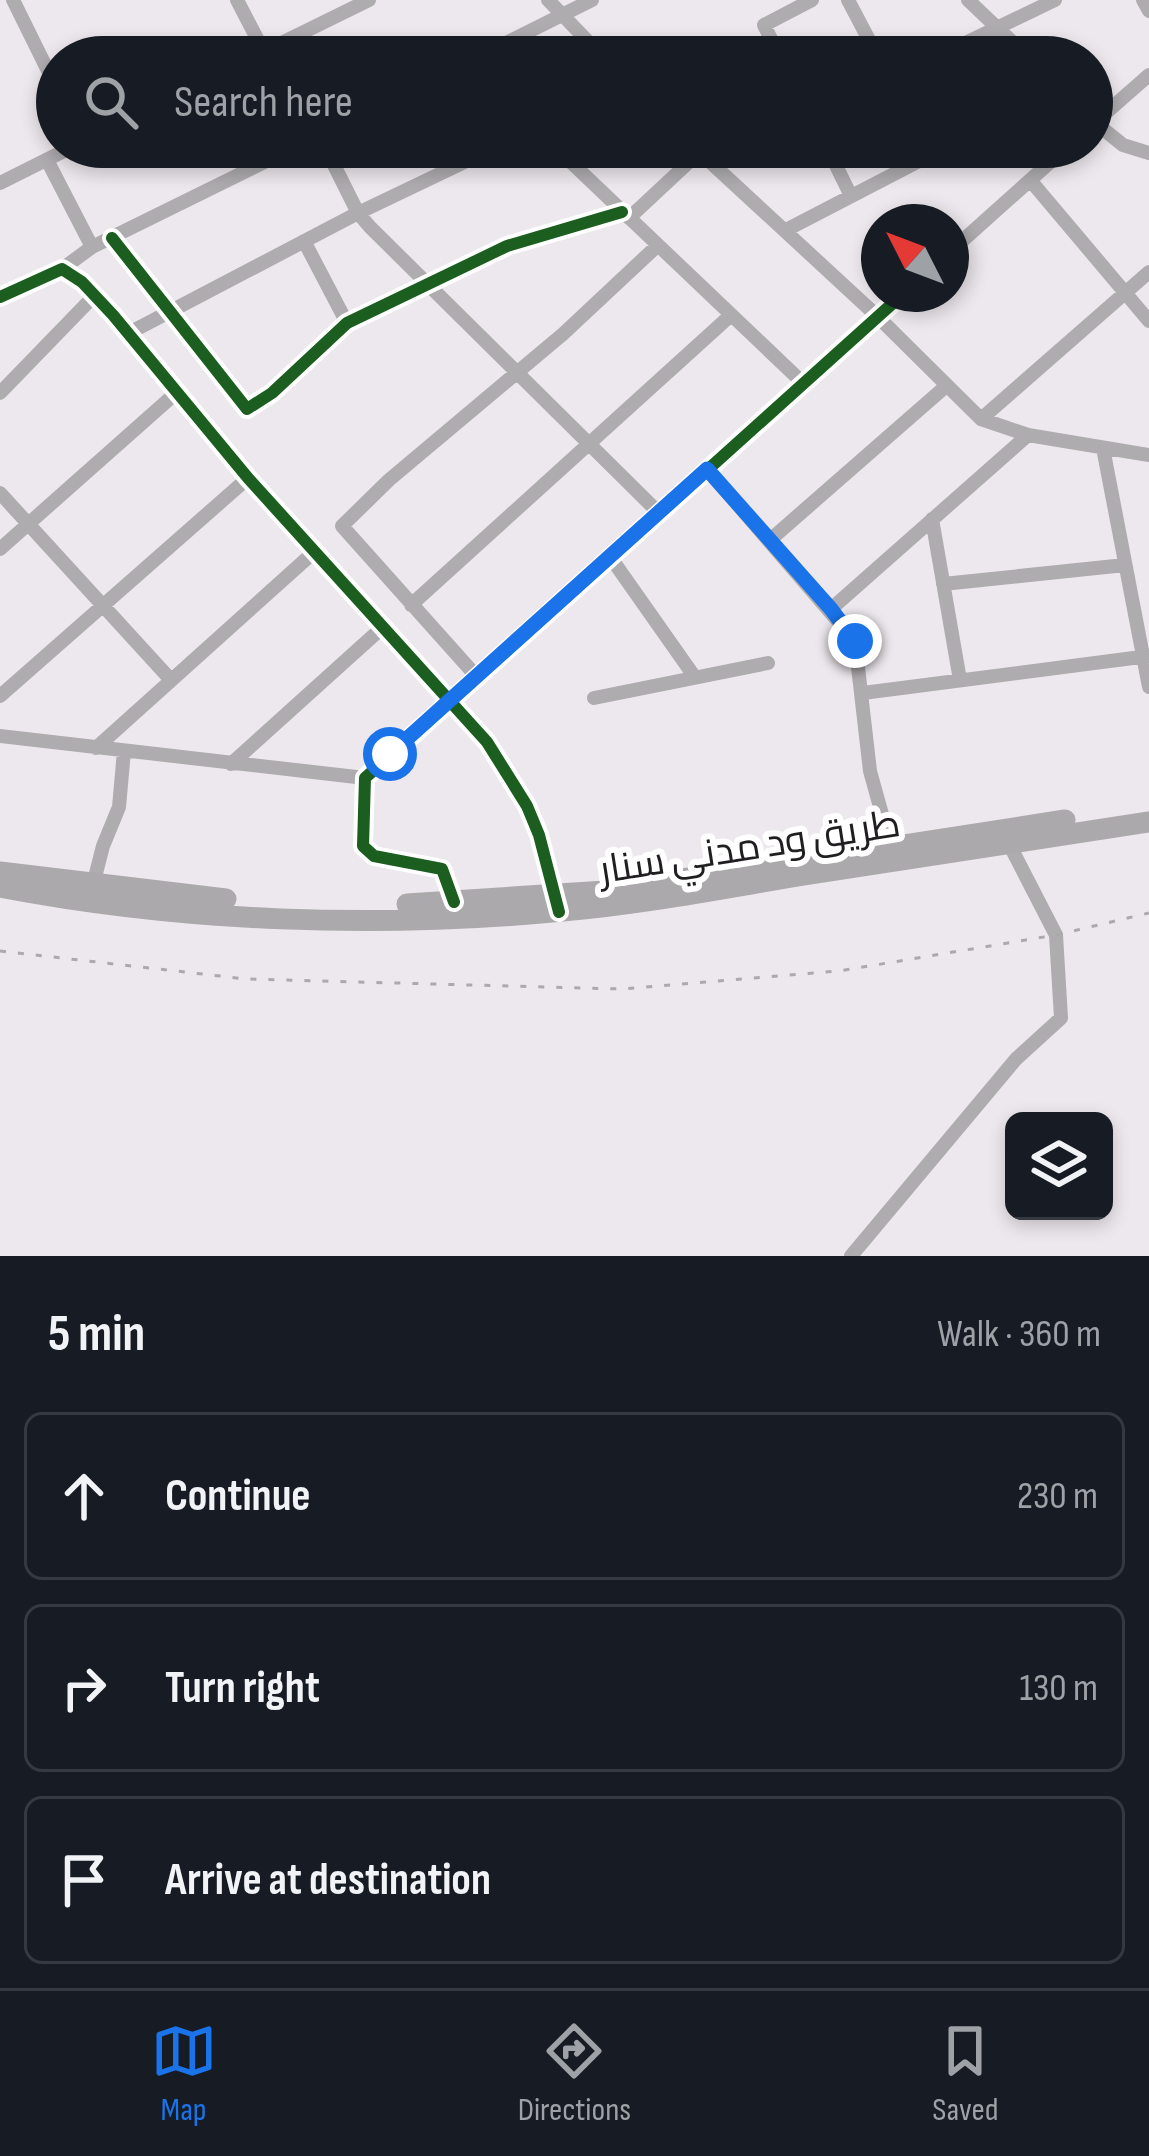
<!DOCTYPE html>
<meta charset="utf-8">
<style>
body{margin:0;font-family:"Sofia Sans Condensed",Cairo,sans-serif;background:#242831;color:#f1f3f6}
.controls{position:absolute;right:36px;bottom:36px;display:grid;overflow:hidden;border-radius:18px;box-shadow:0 6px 18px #0003}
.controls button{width:108px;height:108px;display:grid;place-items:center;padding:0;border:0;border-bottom:3px solid #363941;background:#171b24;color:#f1f3f6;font:60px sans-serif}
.compass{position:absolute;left:861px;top:204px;width:108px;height:108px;border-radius:50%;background:#171b24;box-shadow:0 6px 18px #0003;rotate:312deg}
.stop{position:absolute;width:36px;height:36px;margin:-27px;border:9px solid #1a73e8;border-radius:50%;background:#fff}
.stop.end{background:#1a73e8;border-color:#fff;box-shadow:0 3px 12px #0008}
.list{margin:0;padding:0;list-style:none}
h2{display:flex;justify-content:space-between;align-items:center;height:156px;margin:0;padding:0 48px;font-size:51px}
h2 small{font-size:39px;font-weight:400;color:#9ea1a6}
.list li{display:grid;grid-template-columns:78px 1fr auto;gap:36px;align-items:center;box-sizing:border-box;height:168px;margin:0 24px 24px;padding:0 24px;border:3px solid #363941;border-radius:18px}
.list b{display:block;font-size:45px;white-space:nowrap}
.list em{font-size:39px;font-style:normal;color:#9ea1a6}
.icon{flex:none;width:66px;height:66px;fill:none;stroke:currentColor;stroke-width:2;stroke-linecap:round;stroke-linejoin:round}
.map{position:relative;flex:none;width:1149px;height:1256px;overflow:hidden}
.search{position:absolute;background:#171b24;box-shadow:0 6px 18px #0003;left:36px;right:36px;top:36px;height:132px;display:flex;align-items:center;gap:30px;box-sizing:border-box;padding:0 42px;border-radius:66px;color:#9ea1a6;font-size:45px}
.sheet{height:732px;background:#171b24}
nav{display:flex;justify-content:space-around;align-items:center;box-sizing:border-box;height:168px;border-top:3px solid #363941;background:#171b24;font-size:33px;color:#9ea1a6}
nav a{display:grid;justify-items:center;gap:6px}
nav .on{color:#1a73e8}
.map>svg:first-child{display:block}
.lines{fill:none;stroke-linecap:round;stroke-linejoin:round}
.minor{stroke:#aeacae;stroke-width:14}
.highway{stroke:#aca9ac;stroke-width:21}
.rail{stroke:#aca9ac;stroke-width:3;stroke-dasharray:6 12;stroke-linecap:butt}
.cycleway-casing{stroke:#fff;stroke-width:20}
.cycleway{stroke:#1b5e20;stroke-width:12}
.route{stroke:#1a73e8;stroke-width:15}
.labels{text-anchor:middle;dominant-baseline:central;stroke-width:12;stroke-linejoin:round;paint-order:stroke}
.street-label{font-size:39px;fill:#211e21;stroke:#fff}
</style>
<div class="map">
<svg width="1149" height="1256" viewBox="0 0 1149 1256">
<rect width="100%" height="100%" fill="#ede8ed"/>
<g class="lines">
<path class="minor" d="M13,0L57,89
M237,0L264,52
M548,0L603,57
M848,0L878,57
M968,0L1028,57
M1143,0L1149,11
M253,57L369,0
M478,57L592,0
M780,57L764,25L812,0
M936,57L1055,0
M1092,120L1123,145L1149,153
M1092,125L1149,75
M325,147L358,213L370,227L659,513
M555,147L803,383
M694,147L877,316L981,419L1028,435L1149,455
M827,147L850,194
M47,160L92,247
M1030,180L1149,321
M0,183L72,147
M629,218L704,148
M786,230L946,147
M112,238L247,409L272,393L347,323L507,246L622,212
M304,241L347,323
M951,251L1067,147
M62,269L92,247L295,147
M0,297L62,269L82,282L113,315L248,478L487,742L527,806L556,897
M129,333L358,213L496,147
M0,393L95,295
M981,419L1149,272
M1103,448L1149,687
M707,469L855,641L870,771L893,854
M0,493L171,680
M932,519L960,680
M770,540L945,387
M0,549L176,393
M611,558L694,676
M943,584L1125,565
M411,605L731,315
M831,609L1028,435
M477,677L342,526L389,480L563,334L657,246
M863,693L1149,656
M0,696L248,478
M594,698L768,663
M0,736L365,778
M96,748L314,552
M231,764L384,626
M93,885L103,846L119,807L124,751
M454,902L442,869L374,856L363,846L365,778L903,294
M851,1256L1016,1059L1061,1018L1056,935L1006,838"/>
<path class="highway" d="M0,872L226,899
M0,887C183,922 378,929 563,911C642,904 720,889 798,876C915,858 1032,840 1149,822
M407,904L605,891L1065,820"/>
<path class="rail" d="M0,951L246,979L621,989L839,971L1056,935L1149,913"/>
<defs>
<path id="cycleway" d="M112,238L247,409L272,393L347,323L507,246L622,212
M0,297L62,269L82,282L113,315L248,478L487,742L527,806L539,835L559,912
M454,902L442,869L374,856L363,846L365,778L903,294"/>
</defs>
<use href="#cycleway" class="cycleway-casing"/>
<use href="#cycleway" class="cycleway"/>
</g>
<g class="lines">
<path class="route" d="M390,754L707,469L831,609L855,641"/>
</g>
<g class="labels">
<g class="street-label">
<text transform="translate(750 848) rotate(-9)">طريق ود مدني سنار</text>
</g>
</g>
</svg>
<div class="controls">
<button><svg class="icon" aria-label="layers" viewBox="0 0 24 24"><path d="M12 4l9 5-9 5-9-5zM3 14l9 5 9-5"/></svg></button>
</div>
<svg class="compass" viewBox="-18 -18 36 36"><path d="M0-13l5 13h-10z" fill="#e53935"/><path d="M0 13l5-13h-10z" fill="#9ea1a6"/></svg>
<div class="stop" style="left:390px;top:754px"></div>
<div class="stop end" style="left:855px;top:641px"></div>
<div class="search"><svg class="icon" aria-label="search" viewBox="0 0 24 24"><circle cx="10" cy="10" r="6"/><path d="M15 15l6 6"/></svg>Search here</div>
</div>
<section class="sheet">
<h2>5 min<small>Walk · 360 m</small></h2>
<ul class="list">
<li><svg class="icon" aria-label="ahead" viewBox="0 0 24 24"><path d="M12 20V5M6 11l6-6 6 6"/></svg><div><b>Continue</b></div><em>230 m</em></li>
<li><svg class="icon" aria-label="right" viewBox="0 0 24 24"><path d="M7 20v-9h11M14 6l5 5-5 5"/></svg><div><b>Turn right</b></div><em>130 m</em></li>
<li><svg class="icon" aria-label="arrive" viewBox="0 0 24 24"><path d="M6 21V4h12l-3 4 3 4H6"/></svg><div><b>Arrive at destination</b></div></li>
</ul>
</section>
<nav>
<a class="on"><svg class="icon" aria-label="map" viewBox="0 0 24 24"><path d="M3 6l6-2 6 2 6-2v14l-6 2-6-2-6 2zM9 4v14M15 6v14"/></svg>Map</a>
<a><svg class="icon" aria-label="directions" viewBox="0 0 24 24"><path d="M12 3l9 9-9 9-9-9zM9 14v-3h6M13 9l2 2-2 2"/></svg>Directions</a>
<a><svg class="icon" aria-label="saved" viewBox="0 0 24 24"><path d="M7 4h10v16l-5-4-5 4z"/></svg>Saved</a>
</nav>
